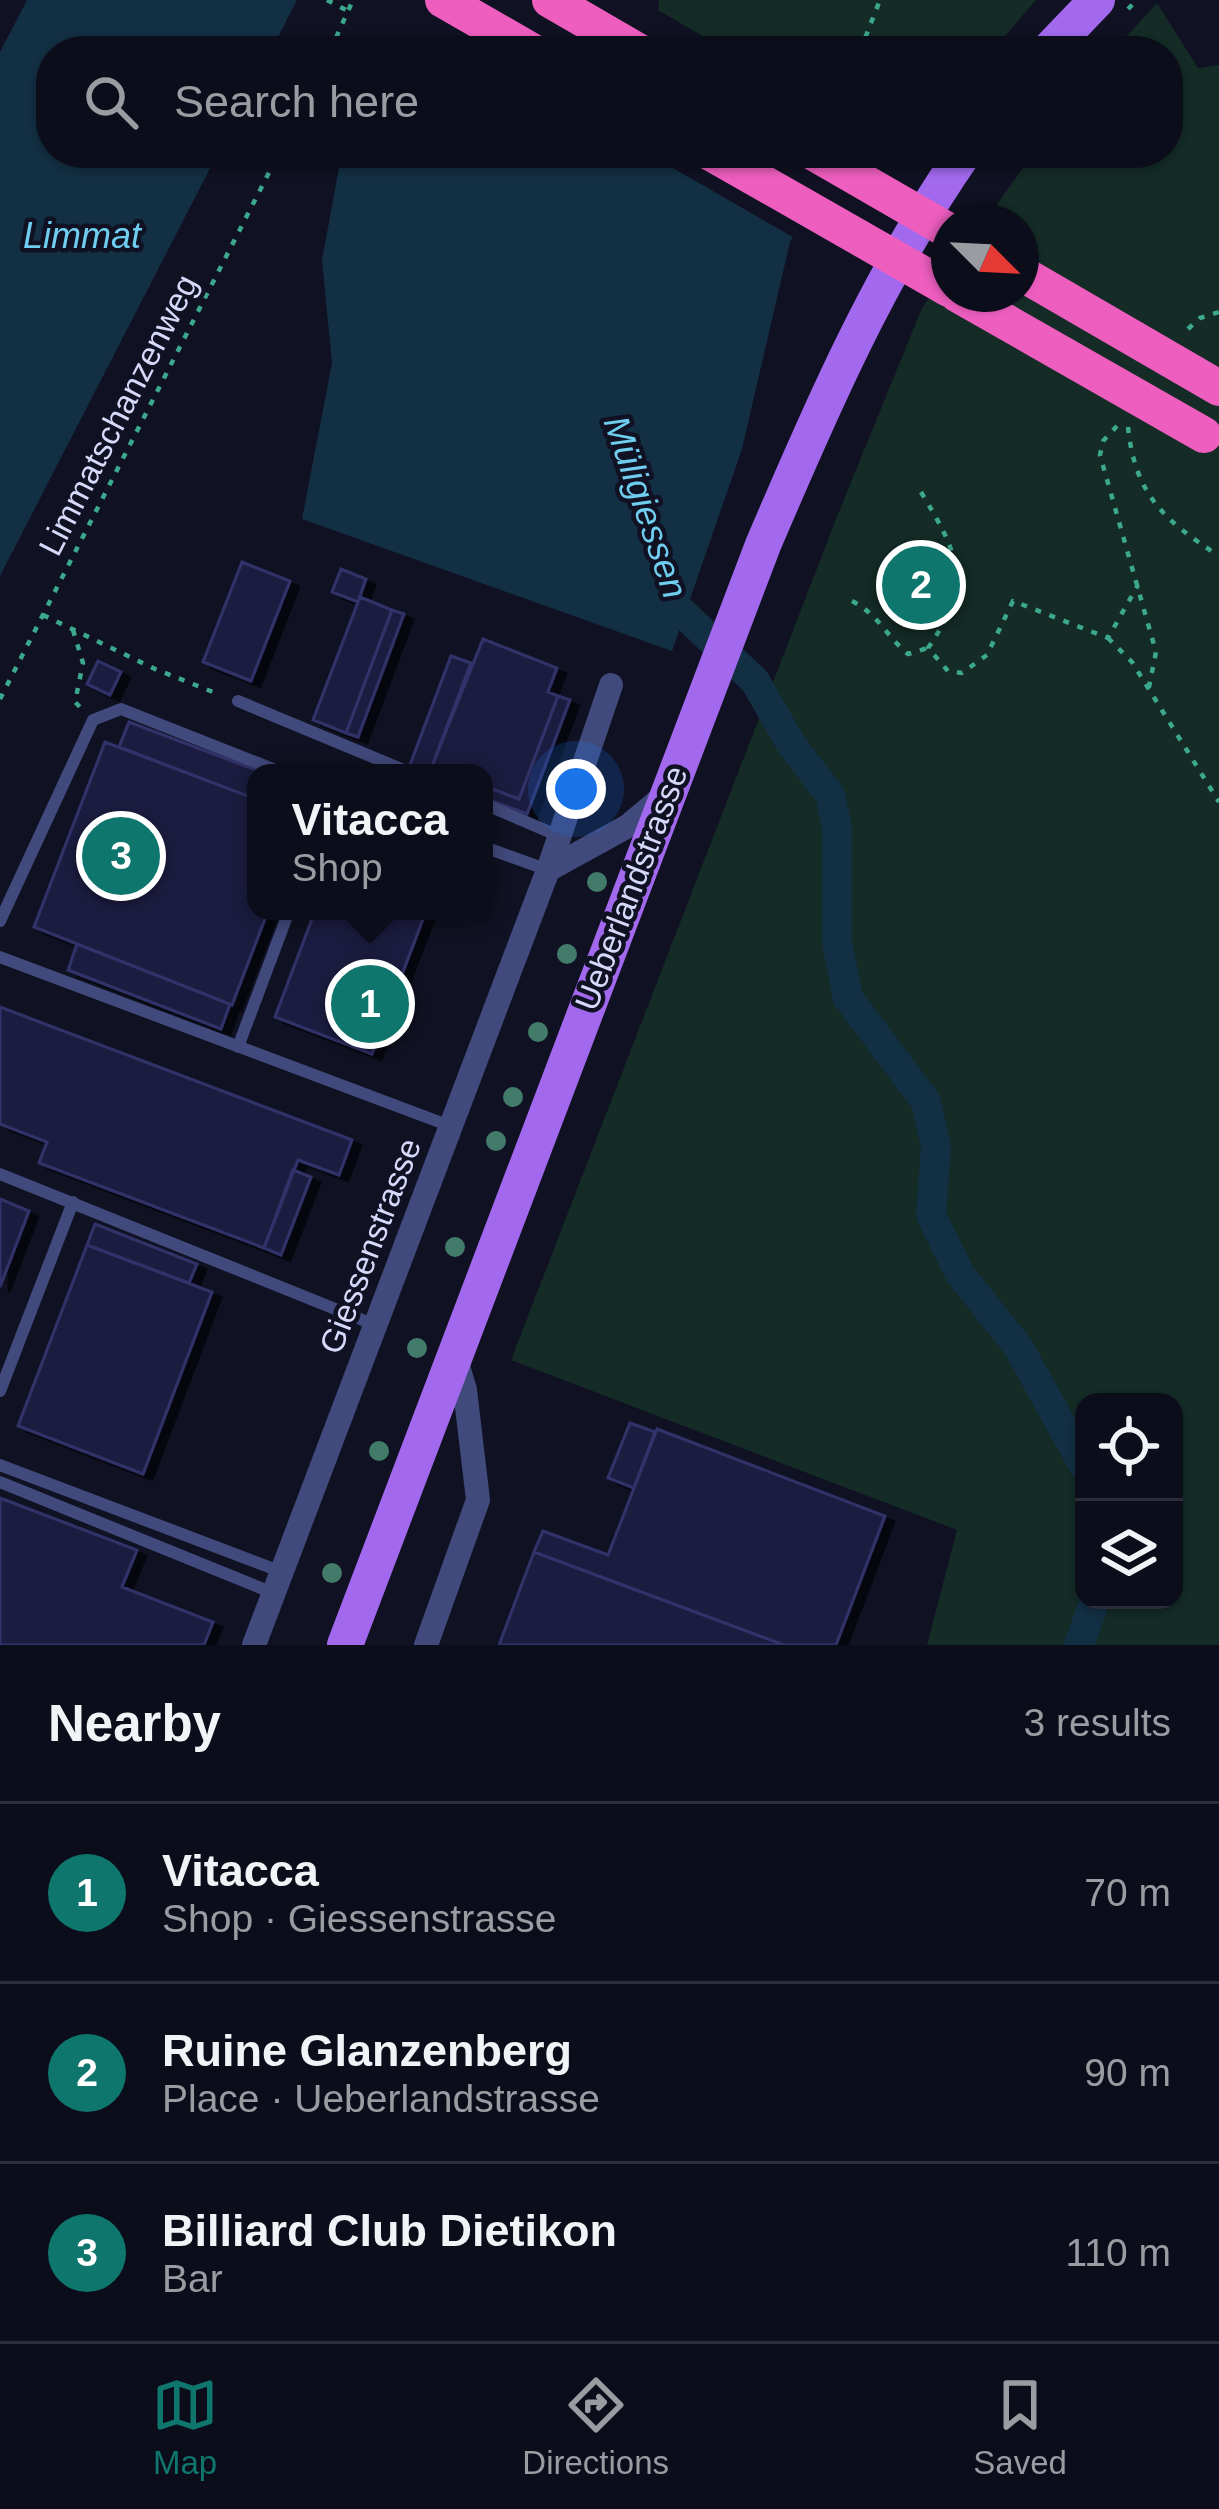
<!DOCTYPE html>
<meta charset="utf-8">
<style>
body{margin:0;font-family:Helvetica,sans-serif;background:#151623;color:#f1f3f6}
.controls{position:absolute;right:36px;bottom:36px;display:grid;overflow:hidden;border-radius:24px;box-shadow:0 3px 9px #0004}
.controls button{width:108px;height:108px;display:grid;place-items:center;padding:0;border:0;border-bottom:3px solid #2c2d39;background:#0c0d1a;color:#f1f3f6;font:60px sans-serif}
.compass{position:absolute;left:931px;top:204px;width:108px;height:108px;border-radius:50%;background:#0c0d1a;box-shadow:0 3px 9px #0004;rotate:114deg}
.you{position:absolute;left:576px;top:789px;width:42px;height:42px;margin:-30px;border:9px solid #fff;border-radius:50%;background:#1a73e8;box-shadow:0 0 0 18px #1a73e833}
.badge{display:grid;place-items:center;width:78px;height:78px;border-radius:50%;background:#0f766e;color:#fff;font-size:39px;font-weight:700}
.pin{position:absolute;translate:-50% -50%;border:6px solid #fff;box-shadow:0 3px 12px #0006}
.popup{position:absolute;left:247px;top:764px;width:246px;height:156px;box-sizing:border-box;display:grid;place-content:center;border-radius:24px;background:#0c0d1a;filter:drop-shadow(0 3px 9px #0005);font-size:39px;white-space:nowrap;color:#9a9ca2}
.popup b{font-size:45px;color:#f1f3f6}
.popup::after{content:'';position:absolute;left:50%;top:100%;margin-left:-24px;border:24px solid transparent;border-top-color:#0c0d1a}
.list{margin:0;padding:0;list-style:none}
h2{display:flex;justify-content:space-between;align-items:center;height:156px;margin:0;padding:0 48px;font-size:51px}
h2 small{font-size:39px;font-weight:400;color:#9a9ca2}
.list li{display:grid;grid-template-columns:78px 1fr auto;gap:36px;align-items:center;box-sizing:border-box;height:180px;padding:0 48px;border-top:3px solid #2c2d39}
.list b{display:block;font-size:45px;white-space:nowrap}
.list p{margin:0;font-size:39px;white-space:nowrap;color:#9a9ca2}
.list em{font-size:39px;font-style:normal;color:#9a9ca2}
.icon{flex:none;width:66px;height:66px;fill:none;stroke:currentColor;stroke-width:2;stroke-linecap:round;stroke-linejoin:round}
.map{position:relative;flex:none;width:1219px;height:1645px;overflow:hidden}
.search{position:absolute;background:#0c0d1a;box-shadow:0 3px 9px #0004;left:36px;right:36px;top:36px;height:132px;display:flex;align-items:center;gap:30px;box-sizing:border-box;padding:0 42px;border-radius:48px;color:#9a9ca2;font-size:45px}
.sheet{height:696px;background:#0c0d1a}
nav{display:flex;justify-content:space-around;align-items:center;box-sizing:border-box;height:168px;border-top:3px solid #2c2d39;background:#0c0d1a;font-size:33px;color:#9a9ca2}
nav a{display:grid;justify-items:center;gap:6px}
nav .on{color:#0f766e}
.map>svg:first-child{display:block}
.green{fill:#142b26;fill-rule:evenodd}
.water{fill:#132f43}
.pier{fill:#101122}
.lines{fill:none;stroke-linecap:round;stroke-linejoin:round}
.canal{stroke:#132f43;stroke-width:30}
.building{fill:#1f1f41;stroke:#33336a;stroke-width:3;filter:url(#shadow)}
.path{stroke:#3ca88d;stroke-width:4.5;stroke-dasharray:6 9;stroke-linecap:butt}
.lane{stroke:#414a7c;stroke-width:12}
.street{stroke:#414a7c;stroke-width:24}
.primary{stroke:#a269ee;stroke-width:36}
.highway{stroke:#ed5ebf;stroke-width:36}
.highway-bridge{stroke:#ed5ebf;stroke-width:36}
.tree{fill:#427b6a}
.labels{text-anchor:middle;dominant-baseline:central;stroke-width:9;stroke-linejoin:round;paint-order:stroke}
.street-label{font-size:33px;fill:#d6d9fa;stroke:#101122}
.water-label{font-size:36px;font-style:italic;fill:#6fcdef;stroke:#101122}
</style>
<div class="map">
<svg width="1219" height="1645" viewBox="0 0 1219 1645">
<defs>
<filter id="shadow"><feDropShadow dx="9" dy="5.5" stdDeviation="0" flood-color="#0009"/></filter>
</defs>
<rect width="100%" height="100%" fill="#101122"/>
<path class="green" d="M659,0H1036L992,51H728L658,10Z
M1157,3L1198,68L1219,65V1645H927L957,1530L511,1360L838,514L922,308L949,270V294H1021V222H984L1034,153H1168V51H1113ZM1084,1402H1174V1600H1084Z"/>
<path class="water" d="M27,0H297L271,51H51V153H218L0,576V52Z
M349,153H837L790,242L742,449L672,651L302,519L332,363L322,260L339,168Z"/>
<path class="pier" d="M382,0H639L728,51H471Z
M647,153H843L798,240Z"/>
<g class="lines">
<path class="canal" d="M666,585L671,602L755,681L791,744L830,795L837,827V942L848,998L926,1102L936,1147L931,1215L960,1274L1019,1348L1084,1466
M1079,1645L1095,1600"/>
</g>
<path class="building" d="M242,562L290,581L251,681L203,662Z
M341,569L366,579L358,602L332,592Z
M360,597L392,610L346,733L313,720Z
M392,610L404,614L358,737L346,733Z
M483,639L557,668L548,692L558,696L519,799L484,786V773H450L432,766Z
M451,656L471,663L432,766L450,773H417L408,770Z
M98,661L121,672L110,695L87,684Z
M558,696L570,700L527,814L484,798V786L519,799Z
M129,722L264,773H256V799L119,747Z
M105,742L256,799V911H268L232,1005L34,927Z
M315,911H426L372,1054L275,1017Z
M77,944L230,1004L221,1029L68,970Z
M0,1007L352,1140L339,1175L298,1160L264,1248L39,1163L47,1142L0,1124Z
M293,1170L311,1177L281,1255L264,1248Z
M0,1199L29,1211L0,1287Z
M95,1224L197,1264L189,1283L87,1245Z
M87,1245L212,1292L143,1474L18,1426Z
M630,1423L655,1432L634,1488L608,1478Z
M657,1429L885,1516L836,1645H784L534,1552L543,1531L608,1555Z
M0,1498L137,1550L122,1587L213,1622L204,1645H0Z
M534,1552L784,1645H499Z"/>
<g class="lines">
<path class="path" d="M327,0L348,11
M1128,9L1137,0
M330,51L353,0
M860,51L880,0
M1188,329L1200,318L1219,312
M1117,426L1103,441L1100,455L1156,652L1149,687
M1128,427C1135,495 1164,520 1219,556
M921,492C959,555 973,583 928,648L948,671L962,673L987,655L1013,601L1108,638L1138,585
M852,601C880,616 885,635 908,654L928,648
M43,615L155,669L218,694
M73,630L83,663L75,702L81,708
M1108,638L1132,662L1219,802
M0,699L279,153"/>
<path class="lane" d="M238,701L411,773
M484,804L559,836
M484,847L548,870
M0,921L93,720L121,709L283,773
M0,957L450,1126
M238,1047L289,911
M0,1174L375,1325
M0,1391L73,1202
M0,1465L282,1572
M0,1482L273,1593"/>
<path class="street" d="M548,870L628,826L665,795
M254,1645L548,870L611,685
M426,1645L478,1500L465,1390L455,1356"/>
<path class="primary" d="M1048,51L1097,0
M345,1645L763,545C821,409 879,275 964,153"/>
<path class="highway" d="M443,0L532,51
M550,0L638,51"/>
<path class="highway-bridge" d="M711,153L949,289
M814,153L949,231
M1021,273L1219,388
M957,294L1204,435"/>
</g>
<g class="tree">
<circle cx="597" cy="882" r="10"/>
<circle cx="567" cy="954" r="10"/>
<circle cx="538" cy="1032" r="10"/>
<circle cx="513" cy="1097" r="10"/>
<circle cx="496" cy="1141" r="10"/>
<circle cx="455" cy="1247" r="10"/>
<circle cx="417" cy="1348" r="10"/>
<circle cx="379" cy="1451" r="10"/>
<circle cx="332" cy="1573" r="10"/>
</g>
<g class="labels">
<g class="street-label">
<text transform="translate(118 415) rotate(-63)">Limmatschanzenweg</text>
<text transform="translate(631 888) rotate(-69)">Ueberlandstrasse</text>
<text transform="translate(370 1246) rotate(-69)">Giessenstrasse</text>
</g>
<g class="water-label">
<text x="82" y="235">Limmat</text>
<text transform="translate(646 507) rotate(71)">Müligiessen</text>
</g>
</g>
</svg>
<div class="controls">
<button><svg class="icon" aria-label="locate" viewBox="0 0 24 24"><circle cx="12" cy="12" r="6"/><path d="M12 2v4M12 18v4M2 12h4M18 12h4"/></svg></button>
<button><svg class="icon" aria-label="layers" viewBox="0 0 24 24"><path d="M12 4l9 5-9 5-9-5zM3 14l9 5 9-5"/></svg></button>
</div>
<svg class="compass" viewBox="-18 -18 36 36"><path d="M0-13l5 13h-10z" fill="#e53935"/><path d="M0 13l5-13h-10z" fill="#9a9ca2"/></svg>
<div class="you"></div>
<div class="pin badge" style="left:370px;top:1004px">1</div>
<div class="popup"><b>Vitacca</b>Shop</div>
<div class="pin badge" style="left:921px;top:585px">2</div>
<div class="pin badge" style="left:121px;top:856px">3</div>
<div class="search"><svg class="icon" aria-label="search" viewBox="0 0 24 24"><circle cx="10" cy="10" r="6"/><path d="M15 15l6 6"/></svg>Search here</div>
</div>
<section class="sheet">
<h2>Nearby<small>3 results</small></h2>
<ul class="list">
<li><span class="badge">1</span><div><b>Vitacca</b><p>Shop · Giessenstrasse</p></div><em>70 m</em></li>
<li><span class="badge">2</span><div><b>Ruine Glanzenberg</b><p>Place · Ueberlandstrasse</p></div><em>90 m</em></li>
<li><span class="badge">3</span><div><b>Billiard Club Dietikon</b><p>Bar</p></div><em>110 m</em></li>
</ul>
</section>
<nav>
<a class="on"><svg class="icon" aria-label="map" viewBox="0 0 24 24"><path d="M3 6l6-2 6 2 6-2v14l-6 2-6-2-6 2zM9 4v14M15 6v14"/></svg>Map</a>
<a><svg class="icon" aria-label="directions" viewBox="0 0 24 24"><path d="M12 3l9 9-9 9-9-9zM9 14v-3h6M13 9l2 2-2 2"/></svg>Directions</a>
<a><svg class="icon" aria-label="saved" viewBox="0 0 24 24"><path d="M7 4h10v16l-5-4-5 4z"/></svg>Saved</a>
</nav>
